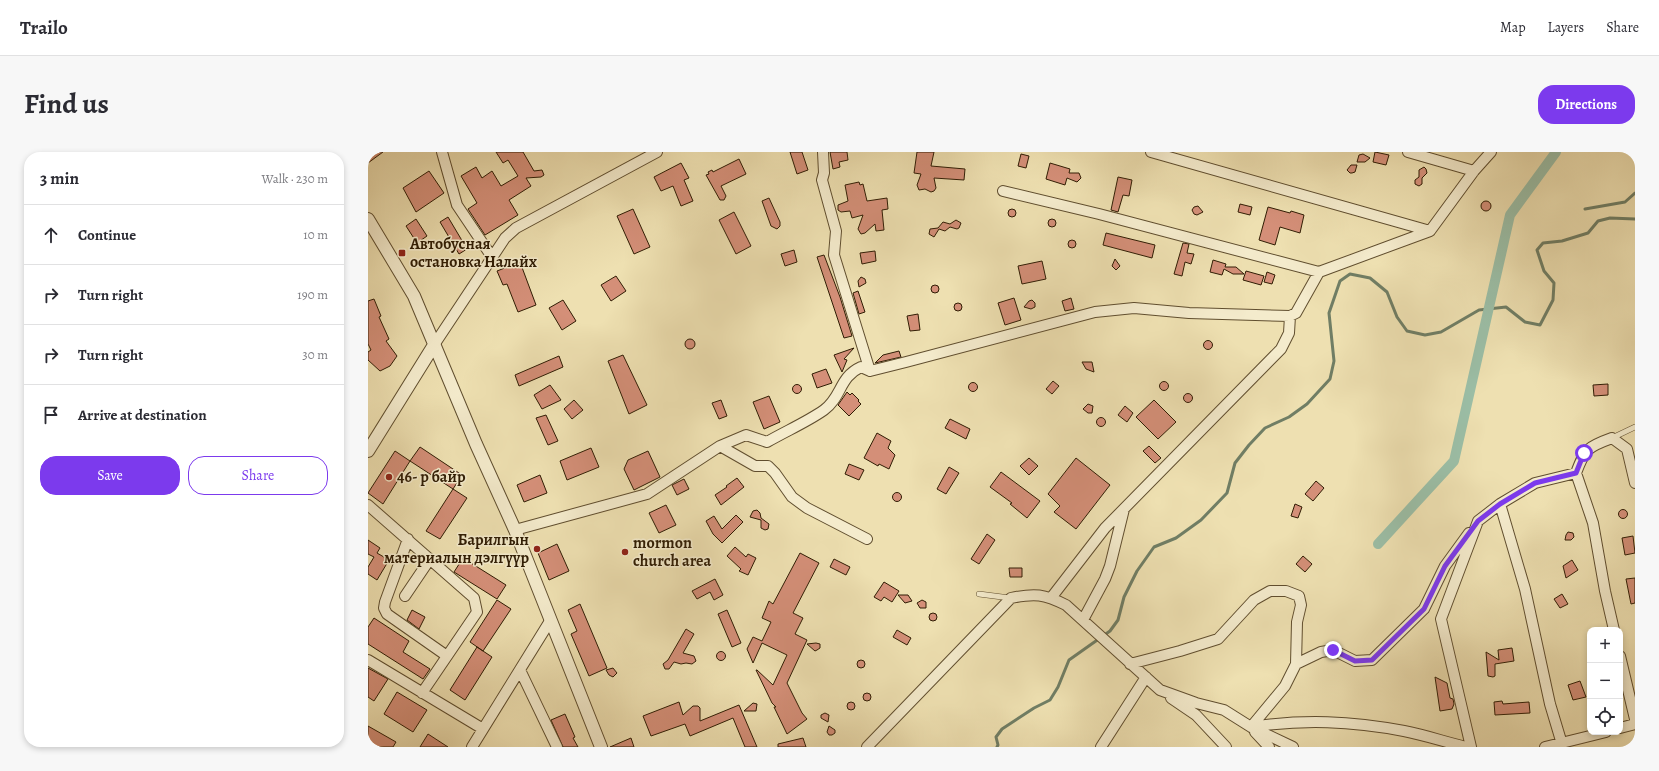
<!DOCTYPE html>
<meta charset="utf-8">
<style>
body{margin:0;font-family:Alegreya,serif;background:#f7f7f7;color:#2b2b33}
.controls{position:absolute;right:12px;bottom:12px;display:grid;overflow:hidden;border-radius:8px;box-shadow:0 2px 6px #0003}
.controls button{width:36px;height:36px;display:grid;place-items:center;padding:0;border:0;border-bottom:1px solid #e1e1e2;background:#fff;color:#2b2b33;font:20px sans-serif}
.stop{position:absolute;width:12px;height:12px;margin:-9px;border:3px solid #7c3aed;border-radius:50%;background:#fff}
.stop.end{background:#7c3aed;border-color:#fff;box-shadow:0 1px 4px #0008}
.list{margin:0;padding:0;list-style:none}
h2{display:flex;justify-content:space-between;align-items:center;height:52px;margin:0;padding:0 16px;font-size:17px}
h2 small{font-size:13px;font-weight:400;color:#7c7c81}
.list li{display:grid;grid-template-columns:26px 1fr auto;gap:12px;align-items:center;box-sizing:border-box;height:60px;padding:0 16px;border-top:1px solid #e1e1e2}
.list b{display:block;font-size:15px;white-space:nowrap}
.list em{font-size:13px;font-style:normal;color:#7c7c81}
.actions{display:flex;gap:8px;padding:12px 16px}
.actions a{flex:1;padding:9px 0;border:1px solid #7c3aed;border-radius:16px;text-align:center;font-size:14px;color:#7c3aed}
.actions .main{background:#7c3aed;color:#fff}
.icon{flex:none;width:22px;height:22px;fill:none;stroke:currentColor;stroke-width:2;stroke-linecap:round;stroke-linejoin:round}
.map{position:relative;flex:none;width:1267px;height:595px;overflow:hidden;border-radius:16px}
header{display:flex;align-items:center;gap:24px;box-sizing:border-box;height:56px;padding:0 20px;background:#fff;border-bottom:1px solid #e1e1e2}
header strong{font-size:19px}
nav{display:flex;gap:22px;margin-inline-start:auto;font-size:14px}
.intro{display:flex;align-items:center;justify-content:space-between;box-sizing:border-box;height:96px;padding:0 24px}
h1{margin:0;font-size:28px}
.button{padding:10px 18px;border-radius:16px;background:#7c3aed;color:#fff;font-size:14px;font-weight:700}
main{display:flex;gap:24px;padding:0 24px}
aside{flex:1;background:#fff;border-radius:16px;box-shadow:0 2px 6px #0003}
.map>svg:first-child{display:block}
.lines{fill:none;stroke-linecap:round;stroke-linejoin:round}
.stream{stroke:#707e65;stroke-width:3}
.canal{stroke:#9bbea6;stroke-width:10}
.building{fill:#d48f78;stroke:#301d04}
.service-casing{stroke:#604e2f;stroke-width:6}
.minor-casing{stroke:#604e2f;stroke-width:12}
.tertiary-casing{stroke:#604e2f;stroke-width:14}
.service{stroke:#f4ebcc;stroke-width:5}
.minor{stroke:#f4ebcc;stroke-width:10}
.tertiary{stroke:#f4ebcc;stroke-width:12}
.route{stroke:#7c3aed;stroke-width:5}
.poi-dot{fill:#8f2418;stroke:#f4ebcc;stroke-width:1.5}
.labels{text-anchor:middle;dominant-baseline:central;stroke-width:3;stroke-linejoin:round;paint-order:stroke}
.poi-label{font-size:16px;font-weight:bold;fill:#301d04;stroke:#f4ebcc;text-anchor:start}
</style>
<header>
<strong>Trailo</strong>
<nav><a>Map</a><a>Layers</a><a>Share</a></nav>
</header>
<div class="intro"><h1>Find us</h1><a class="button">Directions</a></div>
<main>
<aside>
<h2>3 min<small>Walk · 230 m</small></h2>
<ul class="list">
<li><svg class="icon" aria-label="ahead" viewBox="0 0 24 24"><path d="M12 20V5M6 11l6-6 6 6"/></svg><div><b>Continue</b></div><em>10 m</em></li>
<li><svg class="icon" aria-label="right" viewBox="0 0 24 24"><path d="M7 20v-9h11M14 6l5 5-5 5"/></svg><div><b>Turn right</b></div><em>190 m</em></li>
<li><svg class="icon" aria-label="right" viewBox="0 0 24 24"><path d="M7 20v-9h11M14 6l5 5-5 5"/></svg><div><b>Turn right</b></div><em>30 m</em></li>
<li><svg class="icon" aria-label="arrive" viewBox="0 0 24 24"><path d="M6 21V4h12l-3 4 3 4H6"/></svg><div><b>Arrive at destination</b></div></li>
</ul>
<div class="actions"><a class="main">Save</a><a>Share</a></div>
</aside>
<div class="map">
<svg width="1267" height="595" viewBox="0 0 1267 595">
<rect width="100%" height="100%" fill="#eee0b1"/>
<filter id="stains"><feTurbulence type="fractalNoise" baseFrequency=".005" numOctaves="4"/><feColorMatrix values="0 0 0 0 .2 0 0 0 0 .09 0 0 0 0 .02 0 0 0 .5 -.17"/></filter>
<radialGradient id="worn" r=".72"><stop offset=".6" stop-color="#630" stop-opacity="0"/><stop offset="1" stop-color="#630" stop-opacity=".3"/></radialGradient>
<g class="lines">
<path class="stream" d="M1217,57L1257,50L1267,41
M629,595L630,593L628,585L634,577L666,556L682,548L690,535L701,508L742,479L750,468L756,445L769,419L786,395L808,386L833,368L859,341L867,311L881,293L897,276L921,265L939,252L962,227L966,209L961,161L972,129L982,122L1002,126L1019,140L1029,165L1039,179L1057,183L1073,180L1111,158L1138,155L1157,170L1172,173L1185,148L1186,131L1176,119L1169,98L1175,91L1194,89L1220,81L1230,69L1242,66L1267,67"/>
<path class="canal" d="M1010,392L1086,309L1142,63L1188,0"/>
</g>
<path class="building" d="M0,0H15L0,11Z
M128,0H155L166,19L174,18L176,23L173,25L158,26L163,34L141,48L150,63L117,83L100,57L109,51L93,24L108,15L114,26L124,19L133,34L150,24L140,8L135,11Z
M422,0H434L440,18L429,22Z
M462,0H479L480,8L471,10L472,15L465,17Z
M549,0H566L563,14L597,17L596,28L566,26L568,36L566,39L563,40L557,37L551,38L549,33L553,22L546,21Z
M1007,0L1021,3L1018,13L1005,10Z
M653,2L661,4L658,16L650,14Z
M995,2L1002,6L997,10H989L991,3Z
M371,7L378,22L353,34L358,44L356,48H352L338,23L341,22L340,20L344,18L345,20Z
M313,11L321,26L316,28L325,49L313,54L305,34L293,39L286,25Z
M682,11L702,17L701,21H711L713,26L709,30L699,26L697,33L678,27Z
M983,13H989L987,20L984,21H982L979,18Z
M1056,15L1058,17L1059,21L1054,26V32L1051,34L1047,32V28L1051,25V18Z
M61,19L76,41L48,60L35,36Z
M750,25L764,28L761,44L755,43L750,60L743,58Z
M491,30L492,33L495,32L499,49L519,46L520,57L514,58L516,78L508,79L507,72L497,81L493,82L490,77L495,63L484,66L482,59L473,60L470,58V53L480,49L477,33Z
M401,46L412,70V74L409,77L403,74L394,49Z
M1113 54a5 5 0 1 1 10 0a5 5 0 1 1-10 0Z
M872,52L884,55L882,63L870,60Z
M830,54L835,60L829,63L826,62L824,58L826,55Z
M900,55L922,61L923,59L936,63L932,81L912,75L907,93L891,88Z
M640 61a4 4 0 1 1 8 0a4 4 0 1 1-8 0Z
M265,57L282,95L266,102L249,64Z
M366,60L383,94L368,102L351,68Z
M80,65L99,97L91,102L72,70Z
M680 71a4 4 0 1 1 8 0a4 4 0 1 1-8 0Z
M48,67L59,84L49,91L38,74Z
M588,68L593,71L591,76L589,77L582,75L577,79L571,77L566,85L561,82L562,77L570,76L575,70L582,72Z
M738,81L787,93L784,106L735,93Z
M700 92a4 4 0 1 1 8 0a4 4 0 1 1-8 0Z
M815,91L821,92L819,101L826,102L823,112L817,110L814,124L806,122Z
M426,98L429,110L417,114L413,102Z
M507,99L508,109L494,112L492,101Z
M456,103L472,145L484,184L476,186L449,105Z
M747,107L752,114L748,118L744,114Z
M845,108L858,112L857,115H868L876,122H865L856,117L854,123L842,120Z
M674,109L678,127L654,132L650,114Z
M152,110L168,153L150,160L139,132L135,133L129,119Z
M878,119L896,124L893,133L875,128Z
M899,120L907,123L904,132L896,130Z
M248,124L258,139L243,149L233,133Z
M493,125L497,127L498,131L491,135L490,129Z
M563 137a4 4 0 1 1 8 0a4 4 0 1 1-8 0Z
M490,139L497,160L491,162L485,141Z
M646,146L653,168L637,173L630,151Z
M703,146L706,157L697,159L694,149Z
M6,147L13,164L11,165L21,187L18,189L29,204L22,214L12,219L0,208V200L3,198L0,192V149Z
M195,148L208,169L194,178L181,156Z
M664,148L667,151V155L663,157L656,155L661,149Z
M586 155a4 4 0 1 1 8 0a4 4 0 1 1-8 0Z
M550,162L552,178L542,179L539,164Z
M317 192a5 5 0 1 1 10 0a5 5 0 1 1-10 0Z
M835.5 193a4.5 4.5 0 1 1 9 0a4.5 4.5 0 1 1-9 0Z
M486,196L476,207L479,208L474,220L466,203Z
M531,199L533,205L507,211L515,203Z
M255,203L279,253L261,262L240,209Z
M191,204L195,215L151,234L147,223Z
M714,210H724L726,220L718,217Z
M458,217L464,231L449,236L444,222Z
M685,229L691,234L684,242L678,237Z
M791.5 234a4.5 4.5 0 1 1 9 0a4.5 4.5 0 1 1-9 0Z
M600.5 235a4.5 4.5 0 1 1 9 0a4.5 4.5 0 1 1-9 0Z
M1240,232V243L1226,244L1225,233Z
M424.5 237a4.5 4.5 0 1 1 9 0a4.5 4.5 0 1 1-9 0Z
M182,233L193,248L174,257L166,243Z
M479,240L482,243L484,241L491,248L490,249L493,252L481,264L470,253Z
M815.5 246a4.5 4.5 0 1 1 9 0a4.5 4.5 0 1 1-9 0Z
M401,244L412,270L396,277L385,250Z
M206,248L215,258L204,267L196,257Z
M353,248L359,264L351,267L344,251Z
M786,248L808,270L790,287L768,265Z
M720,252L725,254L724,261H720L715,257Z
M757,254L765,261L759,270L750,263Z
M178,263L190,289L180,293L168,266Z
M728.5 270a4.5 4.5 0 1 1 9 0a4.5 4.5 0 1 1-9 0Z
M582,267L602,277L598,287L577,276Z
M509,281L523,289L520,296L527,303L521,317L511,312L510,314L496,306Z
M781,294L793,306L787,311L775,299Z
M52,295L94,323L85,337L42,309Z
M223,296L231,315L199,328L192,309Z
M27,299L42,309L15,352L0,341Z
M280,299L292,325L266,338L256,317L260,308Z
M661,306L670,314L661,323L652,314Z
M708,306L742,333L708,377L686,360L692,354L680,342Z
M481,312L496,318L491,328L477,322Z
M581,315L591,321L578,342L569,337Z
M633,320L672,349L659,366L642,352L644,351L622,335Z
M172,323L179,341L156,350L149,333Z
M369,326L376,335L353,353L347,343L359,335L358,334Z
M316,327L321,337L309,343L304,333Z
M948,329L956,336L945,349L937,342Z
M85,337L99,346L72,387L58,379Z
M524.5 345a4.5 4.5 0 1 1 9 0a4.5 4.5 0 1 1-9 0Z
M927,352L934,355L930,366L923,364Z
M298,353L308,373L291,381L281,361Z
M1250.5 362a4.5 4.5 0 1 1 9 0a4.5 4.5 0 1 1-9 0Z
M389,358L392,361L393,366L401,372L400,377L397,378L393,376V368L382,365L385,359Z
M368,363L375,370L354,391L345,382L338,369L346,364L354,377Z
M1200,380L1205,381L1206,385L1203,388H1197L1198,383Z
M619,382L627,388L611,412L603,407Z
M1265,384L1267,401L1257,403L1254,386Z
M0,388L12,396L9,401L21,408L9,428L0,422V415L6,405L0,402Z
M189,392L201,419L181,428L170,401Z
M367,395L378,405L380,402L388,406L380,423L371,419L373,417L359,404Z
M432,401L451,411L425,461L435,466L427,482L439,488L419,531L434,561L439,567L419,582L406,555H408L404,551L388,518H389L405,533L419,503L394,491L385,511L379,497L385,485L394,489L403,470L394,466L401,449L405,452Z
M935,404L944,412L937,420L928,412Z
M95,406L138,433L129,447L86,420Z
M466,407L482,415L478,423L462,415Z
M1204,408L1210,418L1198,426L1195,414Z
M641,416H654V425H642Z
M1267,426V451L1263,452L1258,427Z
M347,427L355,443L346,448L342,440L329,447L324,439Z
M516,430L531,439L524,450L516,445L513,449L506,445Z
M1194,442L1200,452L1192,456L1186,447Z
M530,443H540L544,449L537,451Z
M129,448L143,457L115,499L102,490Z
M554,448L558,450V456H552L549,451Z
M212,452L239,516L221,524L203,482L209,479L200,458Z
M44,458L57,465L51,477L39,468Z
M359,458L373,491L364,495L350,462Z
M561 465a4 4 0 1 1 8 0a4 4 0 1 1-8 0Z
M6,466L41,489L35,500L62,517L55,527L0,492V475Z
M318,477L326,482L315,501L326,504L328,509L324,512L318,511L313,512L306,510L301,517H297L295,512L300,508Z
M529,478L543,486L539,493L525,485Z
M448,491L452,492V496L449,498L447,499L439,492Z
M109,495L124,505L97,548L82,538Z
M1144,496L1146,509L1127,512V524L1125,525L1120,524L1118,500L1131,508L1130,498Z
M348.5 504a4.5 4.5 0 1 1 9 0a4.5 4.5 0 1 1-9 0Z
M489 512a4 4 0 1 1 8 0a4 4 0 1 1-8 0Z
M0,516L20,527L6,549L0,545Z
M245,516L249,521L245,525L241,523L238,518Z
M1067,525L1079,531L1082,546L1085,547L1086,552L1084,557L1072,559Z
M1212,529L1218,545L1205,548L1200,533Z
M29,540L59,558L45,580L16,562Z
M495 545a4 4 0 1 1 8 0a4 4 0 1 1-8 0Z
M1134,549L1135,552L1161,550L1162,561L1127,563L1126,550Z
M479 554a4 4 0 1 1 8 0a4 4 0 1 1-8 0Z
M311,550L315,563L325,554H330L332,556V569L371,553L389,595H377L365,566L322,584L317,572L283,584L275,564Z
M385,551L389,552L388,559H376Z
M457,561L461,563L460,570L453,566V563Z
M197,562L207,585L205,586L210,595H195L183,568Z
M0,574L28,590L25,595H0Z
M461,574L467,578V581L464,583H461L459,580Z
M60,582L80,595H52Z
M263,586L266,595H242Z
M435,586L438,595H410V592Z"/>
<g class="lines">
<defs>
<path id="service" d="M1244,286L1267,275
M611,442L642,446"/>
<path id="minor" d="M74,0L89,53L124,105
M455,0L456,21L454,28L468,79L466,103L502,219
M783,0L1062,79
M1040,0L1106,19
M635,39L731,62L951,120
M66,193L137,86L148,76L289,0
M352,294L378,283L399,290C418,279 439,270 456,258C474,245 471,225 493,215L502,219L538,210L727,160L766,156L821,161L922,164L928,161L951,120L1062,79L1106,19L1123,0
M0,353L106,446L109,460L54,541
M147,378L279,342L352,294L387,314H400L407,321L424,345L439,356L499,387
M40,387L17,450L16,456L19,462L79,504
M37,444L62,407
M683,446L737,376L913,197L921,181L922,164
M715,468L737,427L742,414L756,357
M1246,478L1237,439L1225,371L1208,321C1217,297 1219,295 1244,286L1259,297L1267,331
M1252,504L1267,567
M0,508L115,577
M762,512L812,499L850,487L886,448L902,439H918L931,444L933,453L929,470L928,512L917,534L883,575
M928,512L953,500L965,498L987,509L1004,508L1056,457L1077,414L1101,381
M152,518L189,595
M803,546L828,563L858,595
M883,575C936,567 983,569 1036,579C1057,583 1077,590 1098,595
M1252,576L1267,572
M887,580L901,595
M1194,592L1182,552L1157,437L1132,352L1167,331L1208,321
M104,595L182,469
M499,595L643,446C667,441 676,442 698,453L792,538L828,551L856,558L883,575L925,595
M733,595L778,525
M1103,595L1073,467L1110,369L1132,352
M1177,595L1238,580"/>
<path id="tertiary" d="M0,67L46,144L108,292L147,378L233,595
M0,299L66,193"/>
</defs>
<use href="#service" class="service-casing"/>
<use href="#minor" class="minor-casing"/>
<use href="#tertiary" class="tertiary-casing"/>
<use href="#service" class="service"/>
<use href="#minor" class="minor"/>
<use href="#tertiary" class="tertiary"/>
</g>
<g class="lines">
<path class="route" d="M965,498L987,509L1004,508L1056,457L1077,414L1110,369L1132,352L1167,331L1208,321L1216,301"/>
</g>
<g class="poi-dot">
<rect x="30" y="97" width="8" height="8" rx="2"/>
<circle cx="21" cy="325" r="4"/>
<circle cx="169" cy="397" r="4"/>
<circle cx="257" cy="400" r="4"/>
</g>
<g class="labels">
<g class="poi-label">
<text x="42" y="92">Автобусная<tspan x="42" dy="18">остановка Налайх</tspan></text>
<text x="29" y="325">46- р байр</text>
<text x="161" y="388" text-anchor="end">Барилгын<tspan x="161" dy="18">материалын дэлгүүр</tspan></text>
<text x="265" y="391">mormon<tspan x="265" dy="18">church area</tspan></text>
</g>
</g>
<rect width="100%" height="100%" filter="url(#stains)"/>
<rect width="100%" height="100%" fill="url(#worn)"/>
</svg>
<div class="controls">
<button>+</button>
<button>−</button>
<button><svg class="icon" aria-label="locate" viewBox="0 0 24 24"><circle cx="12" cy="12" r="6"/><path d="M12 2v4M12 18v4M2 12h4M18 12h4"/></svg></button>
</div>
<div class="stop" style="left:1216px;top:301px"></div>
<div class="stop end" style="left:965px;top:498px"></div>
</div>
</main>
